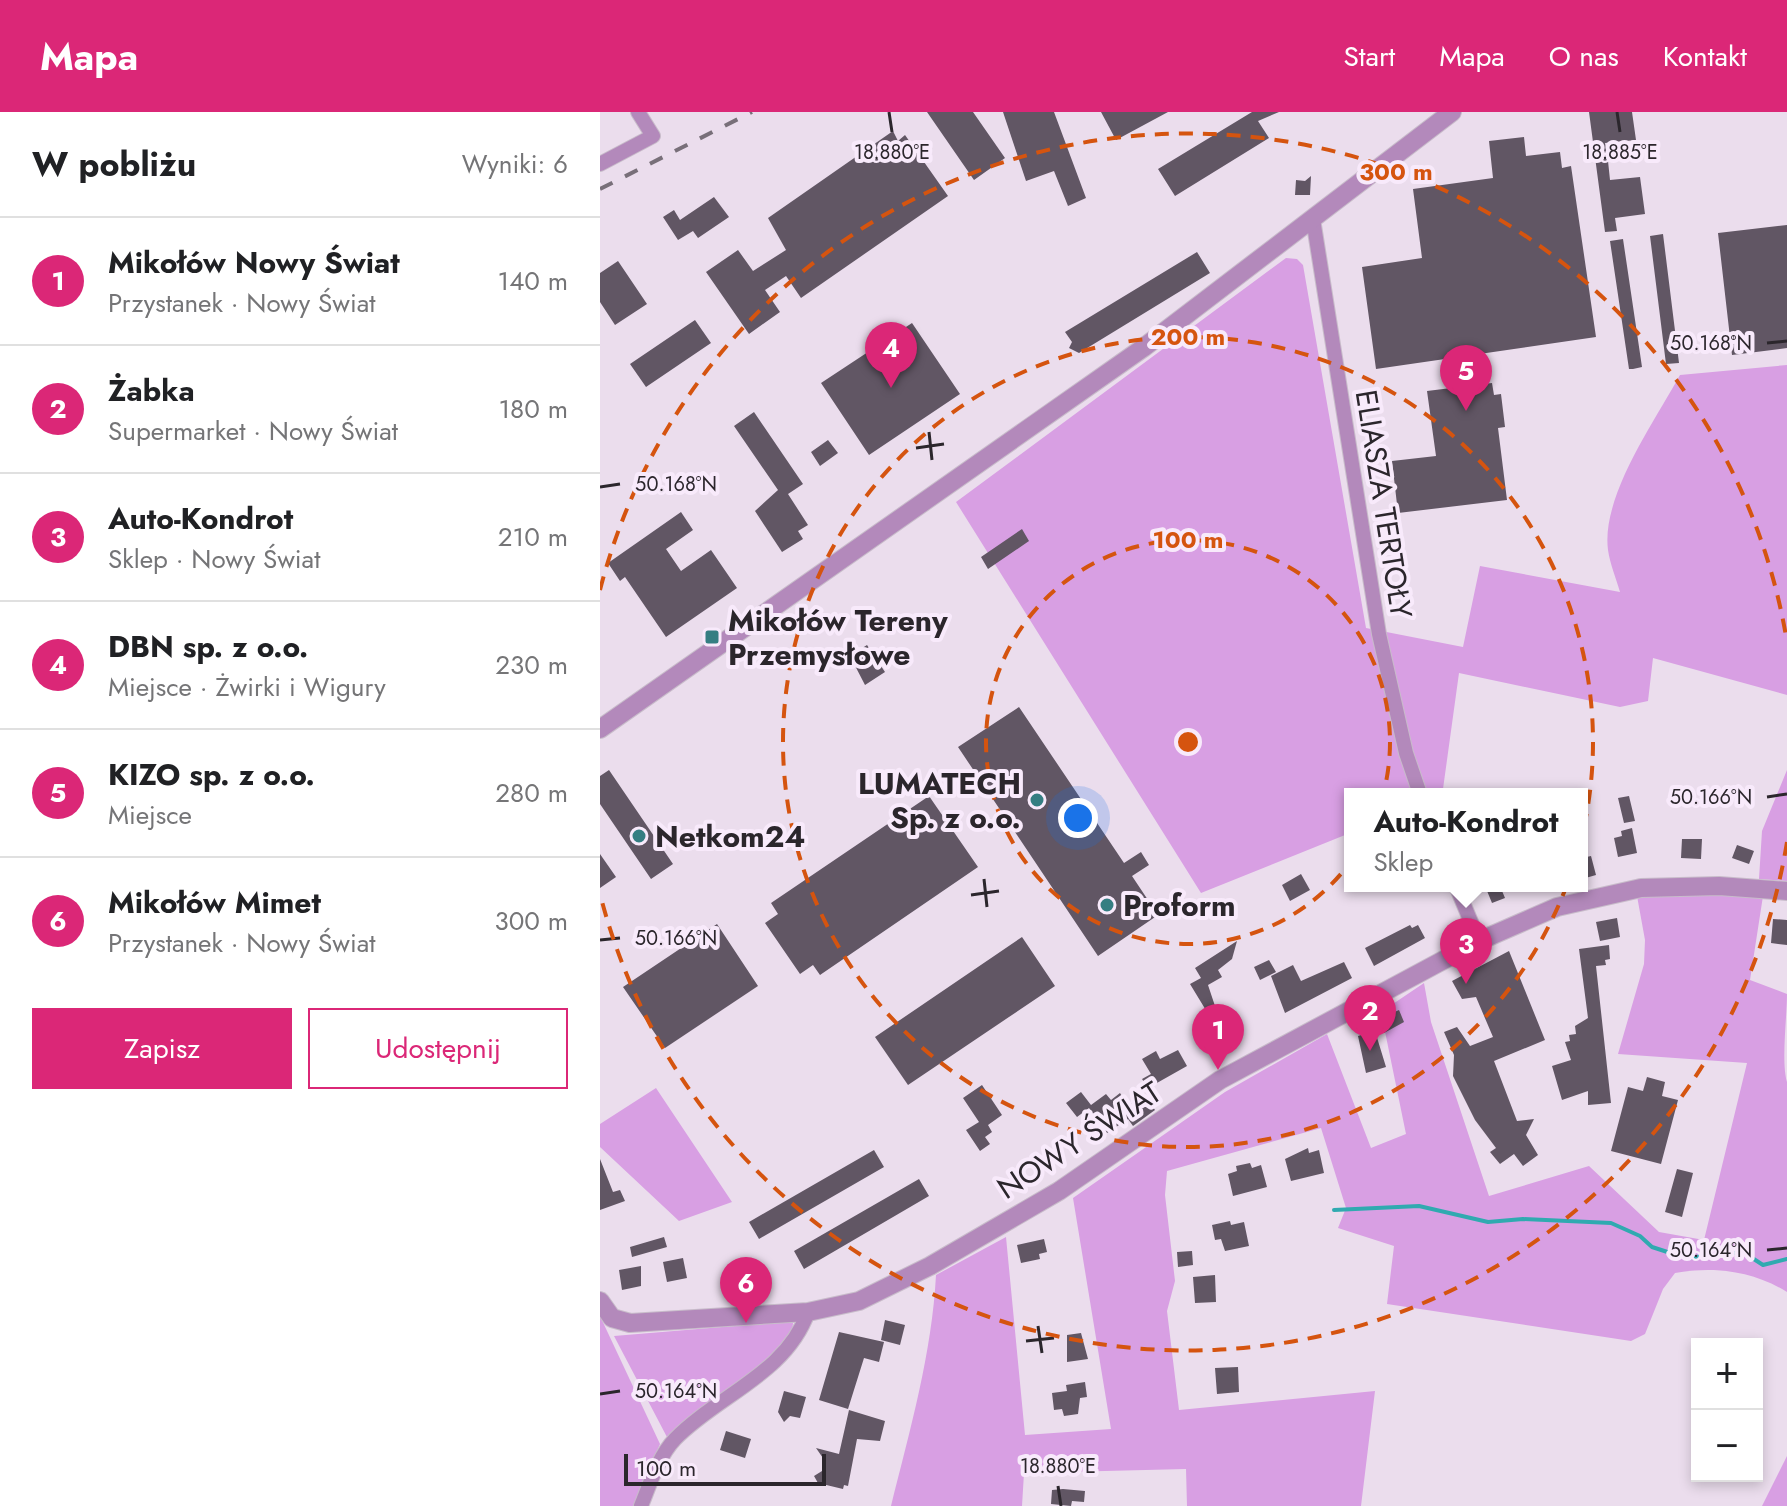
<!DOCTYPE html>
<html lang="pl">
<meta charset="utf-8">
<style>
body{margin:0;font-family:Jost,sans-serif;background:#f6f6f6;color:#202124}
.controls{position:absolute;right:24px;bottom:24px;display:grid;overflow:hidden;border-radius:0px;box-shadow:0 4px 12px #0003}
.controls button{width:72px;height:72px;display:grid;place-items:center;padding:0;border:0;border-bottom:2px solid #e0e0e0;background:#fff;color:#202124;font:40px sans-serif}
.scale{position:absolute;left:24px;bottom:20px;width:202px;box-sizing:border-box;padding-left:8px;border:4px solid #2b262c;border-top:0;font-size:22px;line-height:28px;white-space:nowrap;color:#2b262c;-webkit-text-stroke:6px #f8eafb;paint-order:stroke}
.you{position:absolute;left:478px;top:706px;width:28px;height:28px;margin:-20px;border:6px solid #fff;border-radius:50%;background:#1a73e8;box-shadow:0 0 0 12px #1a73e833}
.badge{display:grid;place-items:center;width:52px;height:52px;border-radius:50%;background:#db2777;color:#fff;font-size:26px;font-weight:700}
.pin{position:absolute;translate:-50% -66px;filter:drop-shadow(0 2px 4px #0008)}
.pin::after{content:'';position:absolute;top:42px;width:28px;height:24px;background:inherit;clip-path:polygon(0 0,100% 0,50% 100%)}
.popup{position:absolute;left:744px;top:676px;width:244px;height:104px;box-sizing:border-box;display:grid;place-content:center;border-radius:0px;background:#fff;filter:drop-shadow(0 2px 6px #0005);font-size:26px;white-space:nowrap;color:#757577}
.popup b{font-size:30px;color:#202124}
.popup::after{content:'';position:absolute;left:50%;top:100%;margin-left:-16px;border:16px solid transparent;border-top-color:#fff}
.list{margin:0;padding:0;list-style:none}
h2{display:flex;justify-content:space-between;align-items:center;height:104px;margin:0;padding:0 32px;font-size:34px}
h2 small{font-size:26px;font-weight:400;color:#757577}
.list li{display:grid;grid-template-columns:52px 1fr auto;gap:24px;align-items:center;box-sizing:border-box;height:128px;padding:0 32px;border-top:2px solid #e0e0e0}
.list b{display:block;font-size:30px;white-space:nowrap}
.list p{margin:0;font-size:26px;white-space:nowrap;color:#757577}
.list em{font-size:26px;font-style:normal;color:#757577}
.actions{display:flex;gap:16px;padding:24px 32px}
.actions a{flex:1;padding:18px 0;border:2px solid #db2777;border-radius:0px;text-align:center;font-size:28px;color:#db2777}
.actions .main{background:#db2777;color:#fff}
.map{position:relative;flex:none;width:1187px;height:1394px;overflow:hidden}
header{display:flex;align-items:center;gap:48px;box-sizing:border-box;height:112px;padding:0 40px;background:#db2777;color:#fff}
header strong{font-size:38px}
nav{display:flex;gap:44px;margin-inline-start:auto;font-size:28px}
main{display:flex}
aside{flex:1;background:#fff}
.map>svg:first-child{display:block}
.green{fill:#d89fe3}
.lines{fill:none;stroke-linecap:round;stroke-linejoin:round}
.stream{stroke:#30aab0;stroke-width:4}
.building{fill:#615664}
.minor-casing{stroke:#c8bcca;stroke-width:16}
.tertiary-casing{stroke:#c8bcca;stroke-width:20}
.minor{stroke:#b389bb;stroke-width:14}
.tertiary{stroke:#b389bb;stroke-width:18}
.rail{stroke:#786f79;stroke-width:4;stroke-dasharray:14 14;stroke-linecap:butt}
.ticks{fill:none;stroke:#2b262c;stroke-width:3}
.ring{fill:none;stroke:#d5540f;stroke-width:4;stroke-dasharray:14 10}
.poi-dot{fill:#357e82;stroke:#f8eafb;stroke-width:3}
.labels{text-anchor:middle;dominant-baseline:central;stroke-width:8;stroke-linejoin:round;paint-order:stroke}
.street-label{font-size:30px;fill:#2b262c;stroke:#f8eafb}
.poi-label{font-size:30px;font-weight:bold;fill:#2b262c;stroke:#f8eafb;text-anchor:start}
.ticks-label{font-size:20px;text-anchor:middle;fill:#2b262c;stroke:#f8eafb;stroke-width:8;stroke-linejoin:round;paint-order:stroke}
.centre{fill:#d5540f;stroke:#f8eafb;stroke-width:4}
.ring-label{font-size:24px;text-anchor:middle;font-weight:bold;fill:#d5540f;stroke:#f8eafb;stroke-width:8;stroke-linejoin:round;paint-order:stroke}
</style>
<header>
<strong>Mapa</strong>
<nav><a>Start</a><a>Mapa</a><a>O nas</a><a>Kontakt</a></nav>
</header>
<main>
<aside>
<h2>W pobliżu<small>Wyniki: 6</small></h2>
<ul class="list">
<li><span class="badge">1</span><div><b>Mikołów Nowy Świat</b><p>Przystanek · Nowy Świat</p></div><em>140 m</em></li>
<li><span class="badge">2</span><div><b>Żabka</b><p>Supermarket · Nowy Świat</p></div><em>180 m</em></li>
<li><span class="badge">3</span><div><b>Auto-Kondrot</b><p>Sklep · Nowy Świat</p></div><em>210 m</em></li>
<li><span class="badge">4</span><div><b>DBN sp. z o.o.</b><p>Miejsce · Żwirki i Wigury</p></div><em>230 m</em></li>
<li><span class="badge">5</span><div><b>KIZO sp. z o.o.</b><p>Miejsce</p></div><em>280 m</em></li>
<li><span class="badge">6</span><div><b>Mikołów Mimet</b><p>Przystanek · Nowy Świat</p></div><em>300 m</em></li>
</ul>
<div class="actions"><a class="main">Zapisz</a><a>Udostępnij</a></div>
</aside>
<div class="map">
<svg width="1187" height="1394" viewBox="0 0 1187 1394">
<rect width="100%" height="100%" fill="#ebdded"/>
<path class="green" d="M686,146L697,147L703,153L766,516L863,535L880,454L1020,480C1016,466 1010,452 1008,438C1001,384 1055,309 1080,263L1187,253V583L1053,546L1048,589L1020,595L859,561L843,677L833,682H750V721L601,781L356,390Z
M1187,658V769L1159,767L1162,719Z
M1037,784H1163L1150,868L1187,882C1187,905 1181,950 1187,970V1180C1153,1159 1114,1154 1075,1161L1063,1177L1045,1222L1031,1229L787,1192L794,1134L738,1116L746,1096L721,1016L567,1059L565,1083L575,1169L567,1199L579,1298L775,1279L761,1394H587L586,1357L424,1361L422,1394H291C310,1318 332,1241 336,1163L406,1125L425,1323L511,1317L473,1086L625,980L727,922L771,1036L806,1022L781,900L824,871L831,910L889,1084L989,1054L1059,1120L1104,1128L1147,951L1018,942L1044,852L1045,828Z
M56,976L132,1090L79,1109L0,1035V1012Z
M0,1204L60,1332L34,1394H0Z
M193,1209C195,1246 97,1306 68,1327L14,1224Z
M1187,1344V1394H1162Z"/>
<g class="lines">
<path class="stream" d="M734,1098L819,1094L888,1110L923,1107L1011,1111L1040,1124L1052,1135L1086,1146L1143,1140L1163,1153L1187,1147"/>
</g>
<path class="building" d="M327,0H373L405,46L374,68Z
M403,0H454L486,86L468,94L454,59L426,69Z
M501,0H568L516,28Z
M679,0L658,9L669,26L575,84L558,57L652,0Z
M989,0H1032L1036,28L1005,31L1008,49L1010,68L1040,65L1045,102L1015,106L1017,119L1005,120Z
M293,19L298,29L305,23L348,84L201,186L186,164L165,178L180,200L149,222L106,160L138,138L153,159L186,138L168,106Z
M924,25L926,44L960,40L962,56L971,54L996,225L776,257L762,155L822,146L813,77L893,66L889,29Z
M711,64L710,83H695L696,68L705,69Z
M114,85L129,105L98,126L93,119L78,128L63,105L74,98L80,108Z
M1187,113V236L1132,243L1118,121Z
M1063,122L1079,251L1066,252L1050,124Z
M1023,127L1042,255L1033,257H1029L1010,129Z
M597,140L610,161L479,241L469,236L472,230L465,220Z
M18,149L47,192L15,213L0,190V161Z
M95,208L111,231L46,275L30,252Z
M312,211L360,282L269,343L221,271Z
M892,271L894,283L901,282L905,315L898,316L907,388L798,401L792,349L836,344L827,279Z
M154,300L203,372L188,382L208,413L198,419L203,427L182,440L155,399L178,378L134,314Z
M228,328L238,341L220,354L211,340Z
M81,400L93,418L66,437L81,459L111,438L137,476L66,525L25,465L20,469L8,451Z
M422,417L429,429L388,457L381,445Z
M267,533L285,560L265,573L250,544Z
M419,595L524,751L541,740L549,753L532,764L558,803L498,844L358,635Z
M9,658L73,752L51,767L0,692V664Z
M329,684L378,755L220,863L213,853L200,862L165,811L178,802L171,791Z
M1029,684L1035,709L1024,711L1018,686Z
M1032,716L1037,741L1018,745L1014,726L1022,724L1021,719Z
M1082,727H1102L1101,747L1081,746Z
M1137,733L1154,739L1149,752L1132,746Z
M0,742L16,765L0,776Z
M991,744L996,763L982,767V746Z
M701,762L710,778L690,789L682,773Z
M885,774H900L905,786L892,791Z
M1017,806L1020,825L1000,829L996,810Z
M1173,807L1187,808V833L1171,831Z
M117,812L158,874L65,936L23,875Z
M810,813L812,816L818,813L825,826L774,854L765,836Z
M422,825L455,874L308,973L275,925Z
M637,829L632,847L618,858L622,865L608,873L616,897L607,900L590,872L601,866L595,856Z
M1009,833L1010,847L1005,848L1006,853L996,854L1011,991L988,993V979L962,988L952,954L971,948L965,930L970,929L969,923L976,922L975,914L988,906L979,837Z
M909,839L945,928L894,949L917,1009L934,1007L926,1023L938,1043L923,1054L914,1042L900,1052L890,1040L896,1036L875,1008L853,964L854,943L844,920L857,915L870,934L893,925L876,885L862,887L852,869Z
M669,848L676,860L660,868L654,855Z
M744,850L752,866L685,901L671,864L693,853L701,869Z
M799,898L804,910L784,921L779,907Z
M634,906L643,922L626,932L616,916Z
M775,919L786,955L766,961L758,924Z
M578,938L587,954L548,976L542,967L551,962L542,947L556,939L560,947Z
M1047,965L1065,970L1062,984L1078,988L1061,1052L1011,1039L1028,975L1043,979Z
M382,973L402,1003L388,1013L392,1020L385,1025L390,1032L380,1039L366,1018L379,1010L363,986Z
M481,980L491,993L506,982L511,988L520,981L528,994L544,982L555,998L533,1014L528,1007L507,1021L489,996L477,1005L466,991Z
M708,1036L709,1041L719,1038L724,1061L691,1069L685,1047Z
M274,1038L284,1055L159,1127L149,1110Z
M0,1047L13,1080L20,1078L25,1089L0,1098Z
M650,1051L652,1056L661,1053L667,1075L633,1084L628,1062L637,1059L636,1054Z
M1077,1057L1093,1061L1082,1105L1065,1100Z
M319,1067L329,1084L204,1157L194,1139Z
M630,1109L631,1113L644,1110L649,1134L625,1139L621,1127L615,1128L612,1113Z
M64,1125L67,1135L32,1145L30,1135Z
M444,1127L447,1140L439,1142L440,1147L421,1151L417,1133Z
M592,1139L593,1153L578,1155L577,1140Z
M83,1146L87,1166L67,1170L63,1150Z
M41,1154V1174L22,1178L19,1158Z
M615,1163L616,1190L595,1191L593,1165Z
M285,1208L305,1213L300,1233L281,1228Z
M239,1220L284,1230L279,1250L264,1246L248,1297L219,1288Z
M481,1221L488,1247L467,1250V1223Z
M638,1255L639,1280L617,1282L615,1256Z
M485,1270L487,1285L480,1286L478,1302L464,1304L462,1297L454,1298L452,1281L467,1279L466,1273Z
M184,1279L206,1285L200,1306L190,1304L184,1310L178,1300Z
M249,1298L285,1309L280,1329L257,1327L248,1374L244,1373L243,1377L218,1371L214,1364L222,1359L225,1349L216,1336L239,1342Z
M126,1319L151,1327L145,1346L120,1338Z
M463,1377L485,1379L484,1390L472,1389L471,1394L451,1392L452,1378Z"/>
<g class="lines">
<defs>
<path id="minor" d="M0,52L53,24L38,0
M713,107L779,522L806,641L820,682
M856,774L879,829
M41,1394C50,1372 58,1345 75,1327C118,1283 186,1262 208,1200"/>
<path id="tertiary" d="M0,617L543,236L852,0
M0,1189L12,1206L30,1211L208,1200L259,1189L330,1154L459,1079L620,968L879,829L957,795L1041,776L1119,774L1187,779"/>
</defs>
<use href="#minor" class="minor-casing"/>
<use href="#tertiary" class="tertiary-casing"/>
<use href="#minor" class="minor"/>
<use href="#tertiary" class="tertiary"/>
<path class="rail" d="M0,77L152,0"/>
</g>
<path class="ticks" d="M289,0L292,20M1017,0L1020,20M1167,231L1187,229M329,320L332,348M316,336L344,332M0,375L20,372M1167,685L1187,682M384,767L387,795M371,783L399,779M0,828L20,826M1167,1138L1187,1136M438,1214L442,1241M426,1229L454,1226M0,1282L20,1279M458,1374L461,1394"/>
<g class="ring">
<circle cx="588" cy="630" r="202"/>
<circle cx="588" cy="630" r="405"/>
<path d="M1187 730A607 607 0 0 1 0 782M0 478A607 607 0 0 1 1187 530"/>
</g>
<g class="poi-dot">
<rect x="104" y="517" width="16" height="16" rx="4"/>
<circle cx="437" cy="688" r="8"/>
<circle cx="39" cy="724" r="8"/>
<circle cx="507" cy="793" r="8"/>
</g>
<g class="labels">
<g class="street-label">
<text transform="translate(784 392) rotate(81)">ELIASZA TERTOŁY</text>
<text transform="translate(479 1028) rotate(-33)">NOWY ŚWIAT</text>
</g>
<g class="poi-label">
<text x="128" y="508">Mikołów Tereny<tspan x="128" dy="34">Przemysłowe</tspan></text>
<text x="421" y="671" text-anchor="end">LUMATECH<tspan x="421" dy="34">Sp. z o.o.</tspan></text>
<text x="55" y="724">Netkom24</text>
<text x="523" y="793">Proform</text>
</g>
</g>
<g class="ticks-label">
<text x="292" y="47">18.880°E</text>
<text x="1020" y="47">18.885°E</text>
<text x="1111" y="238">50.168°N</text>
<text x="76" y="379">50.168°N</text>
<text x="1111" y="692">50.166°N</text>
<text x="76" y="833">50.166°N</text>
<text x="1111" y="1145">50.164°N</text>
<text x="76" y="1286">50.164°N</text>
<text x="458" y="1361">18.880°E</text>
</g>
<circle cx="588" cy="630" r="12" class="centre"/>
<g class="ring-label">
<text x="796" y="68">300 m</text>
<text x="588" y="233">200 m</text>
<text x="588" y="436">100 m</text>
</g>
</svg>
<div class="controls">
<button>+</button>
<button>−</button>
</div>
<div class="scale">100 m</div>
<div class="you"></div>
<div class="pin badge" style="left:618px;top:958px">1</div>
<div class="pin badge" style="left:770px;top:939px">2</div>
<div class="pin badge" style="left:866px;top:872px">3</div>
<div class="popup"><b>Auto-Kondrot</b>Sklep</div>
<div class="pin badge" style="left:291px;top:276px">4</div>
<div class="pin badge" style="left:866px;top:299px">5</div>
<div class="pin badge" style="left:146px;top:1211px">6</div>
</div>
</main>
